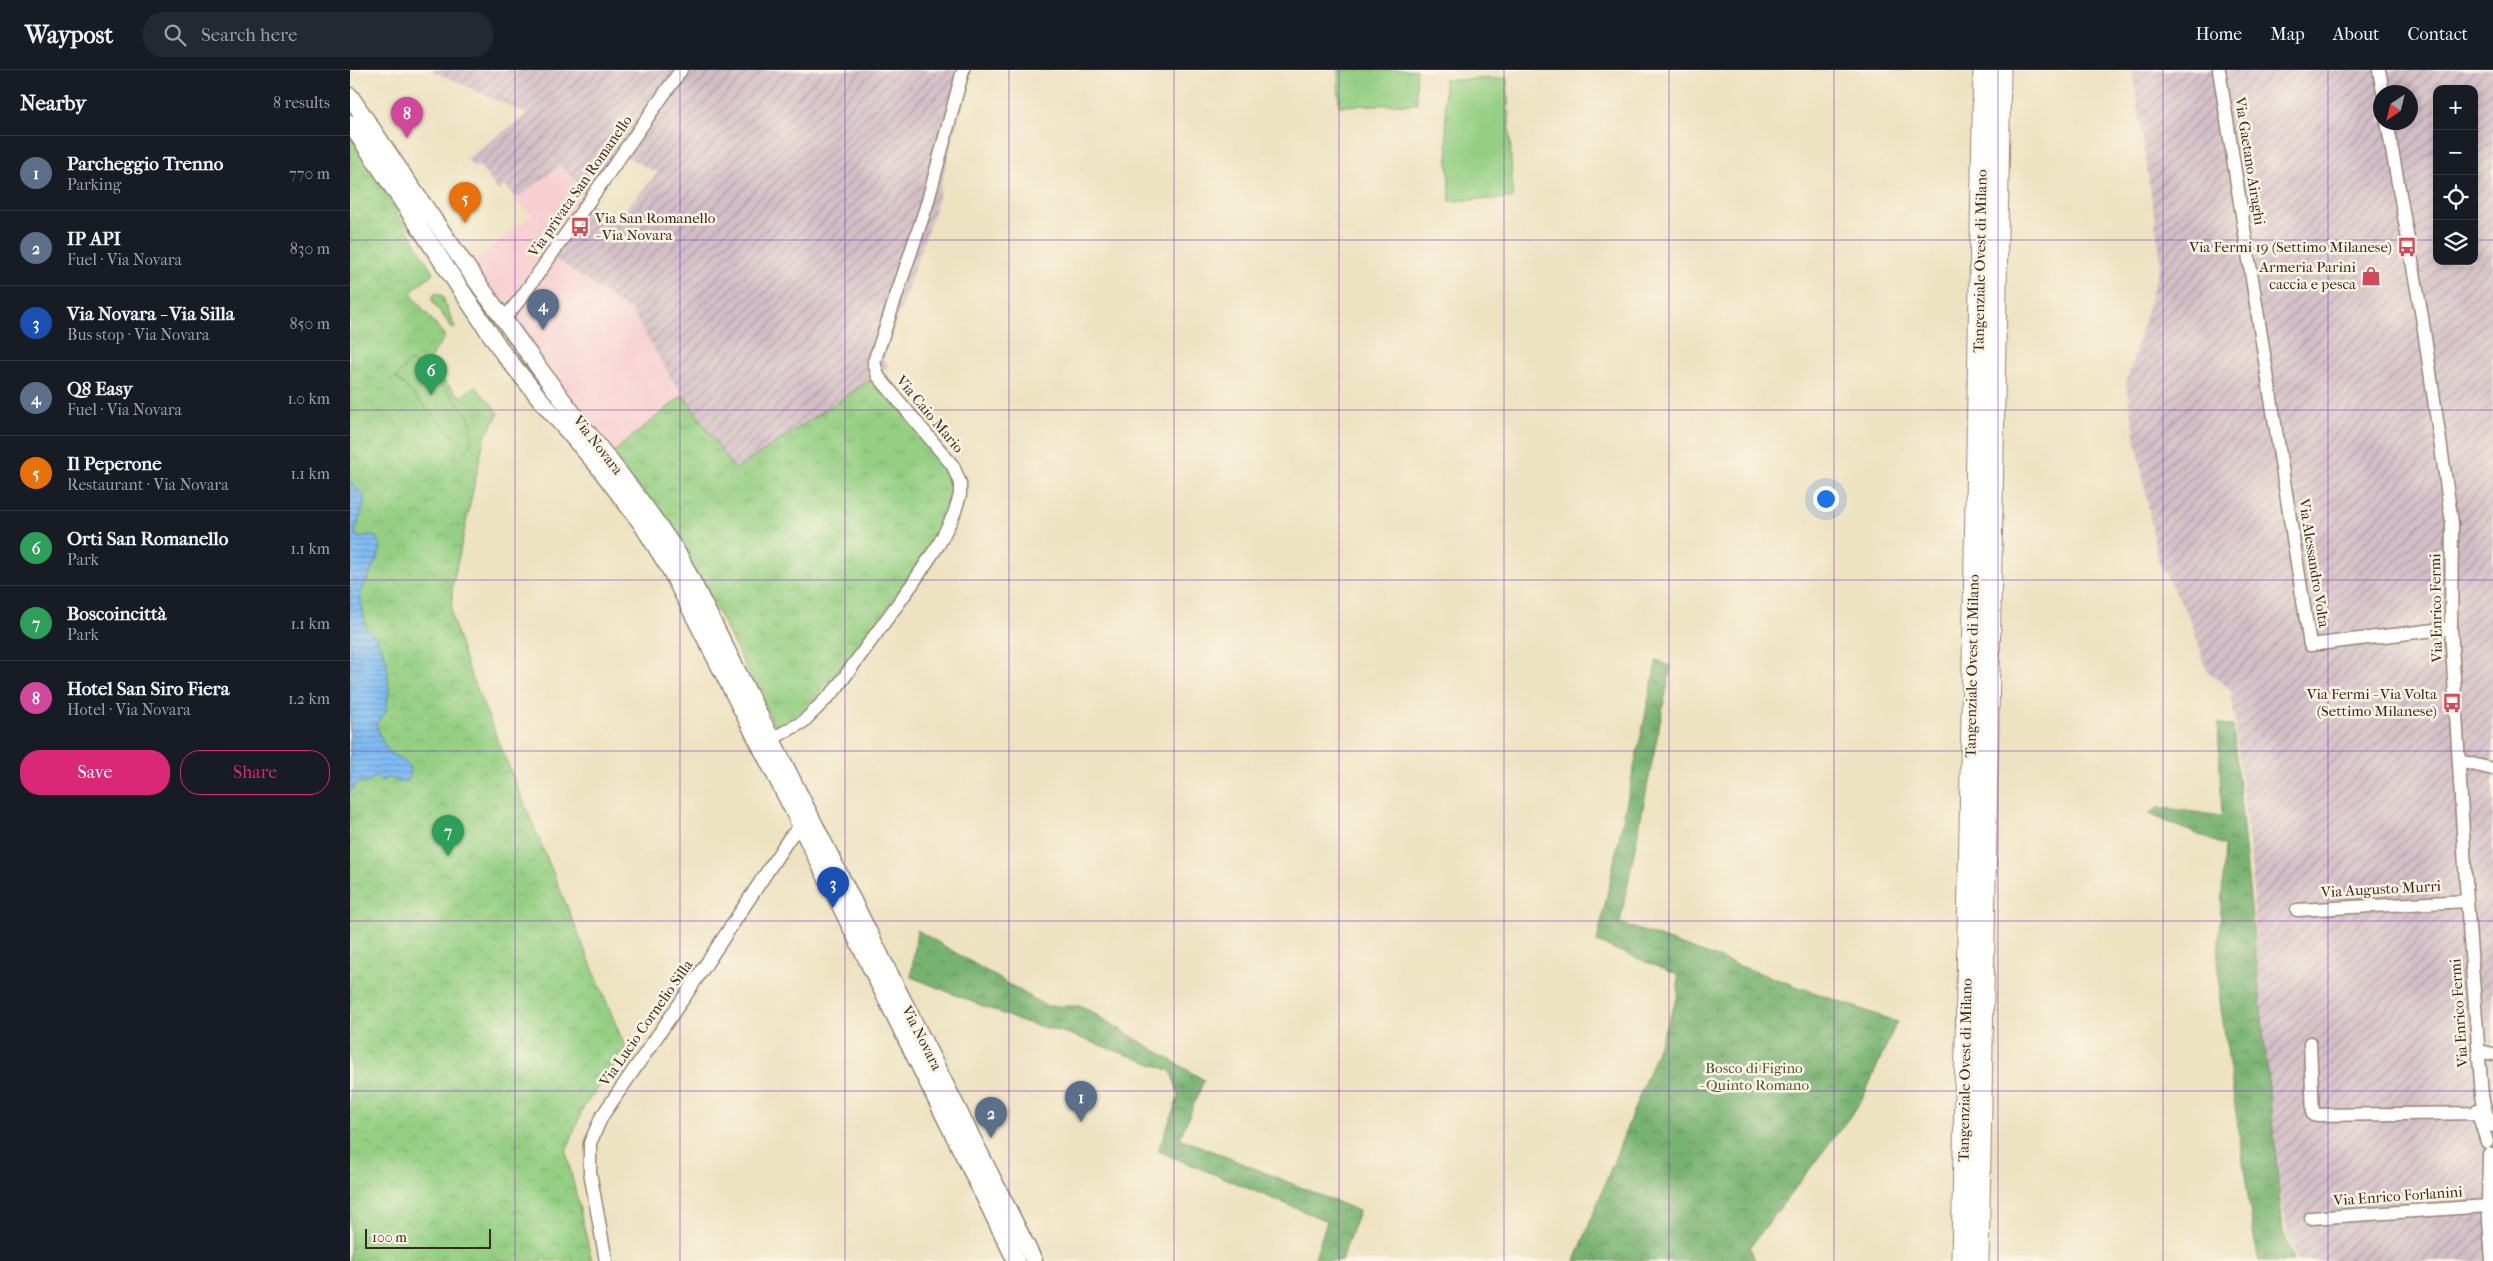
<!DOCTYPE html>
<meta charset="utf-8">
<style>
body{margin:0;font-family:"IM FELL French Canon",serif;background:#242831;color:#f1f3f6}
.controls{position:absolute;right:15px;top:15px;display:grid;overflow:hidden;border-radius:10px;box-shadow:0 2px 8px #0003}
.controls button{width:45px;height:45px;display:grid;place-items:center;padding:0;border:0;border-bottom:1px solid #363941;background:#171b24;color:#f1f3f6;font:25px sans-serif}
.compass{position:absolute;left:2023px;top:15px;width:45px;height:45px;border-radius:50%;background:#171b24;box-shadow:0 2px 8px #0003;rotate:215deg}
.scale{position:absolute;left:15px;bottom:12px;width:126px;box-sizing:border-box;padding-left:5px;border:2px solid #3b2a1e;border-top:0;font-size:14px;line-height:18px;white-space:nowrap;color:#3b2a1e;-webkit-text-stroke:4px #fcf5e5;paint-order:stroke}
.you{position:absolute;left:1475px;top:428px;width:18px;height:18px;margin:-12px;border:4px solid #fff;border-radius:50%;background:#1a73e8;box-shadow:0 0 0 8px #1a73e833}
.badge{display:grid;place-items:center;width:32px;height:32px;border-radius:50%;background:#db2777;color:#fff;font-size:16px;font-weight:700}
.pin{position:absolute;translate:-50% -41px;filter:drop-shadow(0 1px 2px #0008)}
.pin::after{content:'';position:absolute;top:26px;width:18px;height:15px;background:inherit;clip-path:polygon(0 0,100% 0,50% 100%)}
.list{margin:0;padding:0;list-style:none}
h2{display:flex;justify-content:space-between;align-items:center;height:65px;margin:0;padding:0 20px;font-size:21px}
h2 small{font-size:16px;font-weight:400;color:#9ea1a6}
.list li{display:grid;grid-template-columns:32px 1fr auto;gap:15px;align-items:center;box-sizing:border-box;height:75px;padding:0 20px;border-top:1px solid #363941}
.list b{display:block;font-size:19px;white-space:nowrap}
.list p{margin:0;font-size:16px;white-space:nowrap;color:#9ea1a6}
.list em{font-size:16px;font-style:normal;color:#9ea1a6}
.actions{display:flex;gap:10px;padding:15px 20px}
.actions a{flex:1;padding:11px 0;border:1px solid #db2777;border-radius:20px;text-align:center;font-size:18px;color:#db2777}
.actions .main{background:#db2777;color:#fff}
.icon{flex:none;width:28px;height:28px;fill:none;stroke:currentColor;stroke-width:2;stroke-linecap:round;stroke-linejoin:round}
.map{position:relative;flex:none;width:2143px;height:1191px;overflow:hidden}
header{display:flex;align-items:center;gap:30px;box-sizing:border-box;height:70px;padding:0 25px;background:#171b24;border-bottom:1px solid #363941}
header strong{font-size:24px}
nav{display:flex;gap:28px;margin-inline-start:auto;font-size:18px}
.search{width:350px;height:45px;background:#242831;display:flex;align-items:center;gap:12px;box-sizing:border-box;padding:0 18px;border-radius:20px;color:#9ea1a6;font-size:19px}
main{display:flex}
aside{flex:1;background:#171b24}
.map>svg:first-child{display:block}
.built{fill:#f7cfd2}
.industrial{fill:url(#industrial-furrows);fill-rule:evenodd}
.grass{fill:url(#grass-tufts);stroke:#687c50}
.forest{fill:url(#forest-crowns);stroke:#5a6e48}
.park{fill:url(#park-crowns);stroke:#687c50}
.garden{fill:#95cf83;stroke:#687c50}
.water{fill:url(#water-rules);stroke:#5e7388}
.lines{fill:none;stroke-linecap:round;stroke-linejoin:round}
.minor-casing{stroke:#948670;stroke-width:15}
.major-casing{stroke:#948670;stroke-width:19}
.highway-casing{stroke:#948670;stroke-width:21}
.minor{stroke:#fff;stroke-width:12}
.major{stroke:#fff;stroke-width:16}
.highway{stroke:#fff;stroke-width:19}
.grid{fill:none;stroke:#7b2cbf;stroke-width:1;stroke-opacity:0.55}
.labels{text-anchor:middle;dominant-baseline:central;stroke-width:5;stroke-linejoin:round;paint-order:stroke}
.street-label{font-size:15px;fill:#3b2a1e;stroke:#fcf5e5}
.poi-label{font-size:15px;fill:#3b2a1e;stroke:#fcf5e5;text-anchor:end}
.park-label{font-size:15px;fill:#525337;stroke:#fcf5e5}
</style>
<header>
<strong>Waypost</strong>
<div class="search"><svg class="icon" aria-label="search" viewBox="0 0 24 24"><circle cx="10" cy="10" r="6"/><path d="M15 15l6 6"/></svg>Search here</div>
<nav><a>Home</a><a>Map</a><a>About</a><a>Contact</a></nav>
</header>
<main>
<aside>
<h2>Nearby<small>8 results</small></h2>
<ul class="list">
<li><span class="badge" style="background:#5c6f8a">1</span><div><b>Parcheggio Trenno</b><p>Parking</p></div><em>770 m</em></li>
<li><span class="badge" style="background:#5c6f8a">2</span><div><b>IP API</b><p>Fuel · Via Novara</p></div><em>830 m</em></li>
<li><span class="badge" style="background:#1a4fb4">3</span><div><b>Via Novara - Via Silla</b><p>Bus stop · Via Novara</p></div><em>850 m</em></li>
<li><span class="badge" style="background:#5c6f8a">4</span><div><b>Q8 Easy</b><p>Fuel · Via Novara</p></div><em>1.0 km</em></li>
<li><span class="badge" style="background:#e8710a">5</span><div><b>Il Peperone</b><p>Restaurant · Via Novara</p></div><em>1.1 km</em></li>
<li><span class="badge" style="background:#2e9e5b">6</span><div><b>Orti San Romanello</b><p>Park</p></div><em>1.1 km</em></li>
<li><span class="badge" style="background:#2e9e5b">7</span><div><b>Boscoincittà</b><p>Park</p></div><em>1.1 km</em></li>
<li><span class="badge" style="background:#d1479c">8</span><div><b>Hotel San Siro Fiera</b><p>Hotel · Via Novara</p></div><em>1.2 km</em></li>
</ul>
<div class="actions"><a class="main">Save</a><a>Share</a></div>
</aside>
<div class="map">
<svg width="2143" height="1191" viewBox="0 0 2143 1191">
<defs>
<pattern id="industrial-furrows" width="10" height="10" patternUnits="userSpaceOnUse" patternTransform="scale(1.25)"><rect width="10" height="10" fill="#d2bdc6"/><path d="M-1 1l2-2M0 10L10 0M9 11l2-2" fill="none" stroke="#ac9aa0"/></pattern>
<pattern id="grass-tufts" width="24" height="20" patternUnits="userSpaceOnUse" patternTransform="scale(1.25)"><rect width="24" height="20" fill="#95cf83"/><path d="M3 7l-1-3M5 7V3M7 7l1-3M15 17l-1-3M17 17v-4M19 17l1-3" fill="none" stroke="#81b271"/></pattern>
<pattern id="forest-crowns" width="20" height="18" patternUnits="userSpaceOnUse" patternTransform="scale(1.25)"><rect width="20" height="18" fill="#78b271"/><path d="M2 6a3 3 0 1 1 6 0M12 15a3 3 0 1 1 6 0" fill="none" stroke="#64915c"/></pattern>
<pattern id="park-crowns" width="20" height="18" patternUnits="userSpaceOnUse" patternTransform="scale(1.25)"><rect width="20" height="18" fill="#95cf83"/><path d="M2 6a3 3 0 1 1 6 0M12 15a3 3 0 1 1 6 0" fill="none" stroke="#81b271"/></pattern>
<pattern id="water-rules" width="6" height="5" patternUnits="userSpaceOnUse" patternTransform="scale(1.25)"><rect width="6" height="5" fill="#80bcf3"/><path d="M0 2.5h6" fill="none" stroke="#6a99c4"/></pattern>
</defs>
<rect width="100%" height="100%" fill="#fcf5e5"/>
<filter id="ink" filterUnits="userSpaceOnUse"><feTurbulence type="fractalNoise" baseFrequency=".02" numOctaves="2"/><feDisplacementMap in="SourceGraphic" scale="10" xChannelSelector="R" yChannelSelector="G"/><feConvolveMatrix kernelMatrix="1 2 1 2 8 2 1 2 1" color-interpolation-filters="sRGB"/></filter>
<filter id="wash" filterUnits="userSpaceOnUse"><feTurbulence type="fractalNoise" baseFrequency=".0096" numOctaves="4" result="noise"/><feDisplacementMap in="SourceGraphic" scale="20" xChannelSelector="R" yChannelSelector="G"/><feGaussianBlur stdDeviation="1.12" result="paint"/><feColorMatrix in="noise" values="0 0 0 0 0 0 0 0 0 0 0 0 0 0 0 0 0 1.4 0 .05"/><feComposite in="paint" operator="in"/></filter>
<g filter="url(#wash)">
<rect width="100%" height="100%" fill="#ede2c1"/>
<path class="built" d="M209,96L238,121L196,182L282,242L333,325L262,383L196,298L123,193L182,145L166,129Z"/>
<path class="industrial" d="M81,0H620L585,139L533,289L539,297L385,400L322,309L282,242L196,182L232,128L265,151L308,103L266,82L238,121L209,96L166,129L156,116L148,121L129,95L124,98L117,89L177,44Z
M1782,0H2143V1191H1947L1937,1163L1911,995L1902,797L1881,620L1857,601L1840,548L1808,491L1776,314L1811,191ZM2087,19H2124V191H2087ZM2030,22H2060V52H2030Z"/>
<path class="grass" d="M86,223L92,225L105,258H102L83,232L82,227Z
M525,307L602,402L607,418L580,477L529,550L447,650L425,656L369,544L327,471L262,383L333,325L385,400Z"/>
<path class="forest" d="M1307,590L1321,597L1270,853L1547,952L1511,1032L1400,1177L1405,1191H1225L1328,926V905L1247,872Z
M1868,653L1883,656L1933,1161L1944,1191H1909L1904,1168L1870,931L1868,888L1875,776L1799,744L1809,737L1872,746Z
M567,860L696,936H732L854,1010L830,1068L1009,1141L991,1191H964L977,1151L808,1081L829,1026L821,1001L719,964L670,951L561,907Z"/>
<path class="park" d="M0,60L83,203L60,223L95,266L76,295L111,327L125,316L149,343L134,369L102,518V548L116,593L276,979L233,1038L216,1082L242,1191H0Z"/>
<path class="garden" d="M988,0H1066L1067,34L989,36Z
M1157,8L1163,128L1100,131L1094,10Z
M60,291C73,295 115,337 120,350C124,360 122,372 117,380L46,307Z"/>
<path class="water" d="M0,411L14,426V435L5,462L9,468L19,465L26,467L30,475V482L10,525L16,558L27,568L37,591L39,620L36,642L26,654C29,664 32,674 40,682C50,692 66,690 58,711L49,712L40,708L31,711L25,706L18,713C8,711 6,714 0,722Z"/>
</g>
<g filter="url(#ink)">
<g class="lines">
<defs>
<path id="minor" d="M1869,0L1960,575L2101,558
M2029,0L2033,22
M2037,52L2072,247L2102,453L2101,558L2117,831L2132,1026L2136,1043L2143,1056
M154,249L171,228L331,0
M414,673L453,652L485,620L563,513L589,474L604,444L610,425V413L603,396L528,306L524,292L577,134L613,0
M2109,691L2143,699
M1947,840L2117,831
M1960,973L1963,1045L2136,1043
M2129,981L2143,984
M2127,1040L2137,1072
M2139,1084L2138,1136L2142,1191
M1961,1148L2138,1136
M256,1191L240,1102V1073L252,1046L337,923L440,767L456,751"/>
<path id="major" d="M0,26C62,120 126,212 192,302C237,365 288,422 330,487L684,1191
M0,53L153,283L195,335L247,395L291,453L321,501L440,734L666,1191"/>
<path id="highway" d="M1611,1191L1633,0
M1629,1191L1651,0"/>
</defs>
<use href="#minor" class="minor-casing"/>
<use href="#major" class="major-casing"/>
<use href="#highway" class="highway-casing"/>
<use href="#minor" class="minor"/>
<use href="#major" class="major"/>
<use href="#highway" class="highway"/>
</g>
</g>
<path class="grid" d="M165,0V1191M330,0V1191M495,0V1191M659,0V1191M824,0V1191M989,0V1191M1154,0V1191M1319,0V1191M1484,0V1191M1648,0V1191M1813,0V1191M1978,0V1191M0,170H2087M2124,170H2143M0,340H2143M0,510H2143M0,681H2143M0,851H2143M0,1021H2143"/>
<defs>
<symbol id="bus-bare" viewBox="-9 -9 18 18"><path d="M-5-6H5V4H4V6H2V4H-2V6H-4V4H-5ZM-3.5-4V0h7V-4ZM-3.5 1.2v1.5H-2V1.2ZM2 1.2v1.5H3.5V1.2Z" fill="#d1495b" stroke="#fcf5e5" stroke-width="2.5" paint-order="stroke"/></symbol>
<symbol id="shop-bare" viewBox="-9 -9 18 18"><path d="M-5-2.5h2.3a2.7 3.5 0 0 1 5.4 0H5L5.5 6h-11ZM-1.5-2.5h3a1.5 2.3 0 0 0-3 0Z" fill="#d1495b" stroke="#fcf5e5" stroke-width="2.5" paint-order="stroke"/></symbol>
</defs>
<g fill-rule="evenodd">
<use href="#bus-bare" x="216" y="143" width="28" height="28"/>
<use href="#bus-bare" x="2043" y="163" width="28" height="28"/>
<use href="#shop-bare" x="2007" y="192" width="28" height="28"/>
<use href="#bus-bare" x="2088" y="619" width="28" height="28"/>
</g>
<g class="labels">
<g class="street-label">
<text transform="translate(1900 91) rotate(81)">Via Gaetano Airaghi</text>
<text transform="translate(230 116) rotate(-55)">Via privata San Romanello</text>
<text transform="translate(1630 191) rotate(-89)">Tangenziale Ovest di Milano</text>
<text transform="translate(580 344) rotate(50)">Via Caio Mario</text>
<text transform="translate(248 375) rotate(52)">Via Novara</text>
<text transform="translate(1964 493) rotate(81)">Via Alessandro Volta</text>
<text transform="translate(2086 538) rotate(-91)">Via Enrico Fermi</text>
<text transform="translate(1622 596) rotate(-89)">Tangenziale Ovest di Milano</text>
<text transform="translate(2031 819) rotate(-3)">Via Augusto Murri</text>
<text transform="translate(2109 943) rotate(-94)">Via Enrico Fermi</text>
<text transform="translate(296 953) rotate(-55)">Via Lucio Cornelio Silla</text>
<text transform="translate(572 968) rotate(63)">Via Novara</text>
<text transform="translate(1615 1000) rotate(-89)">Tangenziale Ovest di Milano</text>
<text transform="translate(2048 1126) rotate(-4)">Via Enrico Forlanini</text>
</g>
<g class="poi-label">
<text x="245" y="148" text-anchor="start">Via San Romanello<tspan x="245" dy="17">- Via Novara</tspan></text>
<text x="2042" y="177">Via Fermi 19 (Settimo Milanese)</text>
<text x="2006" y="197">Armeria Parini<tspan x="2006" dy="17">caccia e pesca</tspan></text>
<text x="2087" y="624">Via Fermi - Via Volta<tspan x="2087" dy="17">(Settimo Milanese)</tspan></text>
</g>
<g class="park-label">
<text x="1404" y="998">Bosco di Figino<tspan x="1404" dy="17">- Quinto Romano</tspan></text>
</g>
</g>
</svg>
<div class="controls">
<button>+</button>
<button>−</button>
<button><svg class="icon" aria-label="locate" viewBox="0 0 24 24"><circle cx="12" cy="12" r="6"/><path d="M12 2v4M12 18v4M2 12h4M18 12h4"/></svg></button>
<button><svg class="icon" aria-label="layers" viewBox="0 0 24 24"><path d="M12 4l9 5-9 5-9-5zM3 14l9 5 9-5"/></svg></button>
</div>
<svg class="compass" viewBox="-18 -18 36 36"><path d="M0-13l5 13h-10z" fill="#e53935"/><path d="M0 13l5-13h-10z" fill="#9ea1a6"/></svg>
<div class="scale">100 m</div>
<div class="you"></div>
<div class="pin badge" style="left:731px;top:1052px;background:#5c6f8a">1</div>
<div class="pin badge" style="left:641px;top:1068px;background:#5c6f8a">2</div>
<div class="pin badge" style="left:483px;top:838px;background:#1a4fb4">3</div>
<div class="pin badge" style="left:193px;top:260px;background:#5c6f8a">4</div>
<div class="pin badge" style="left:115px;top:153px;background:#e8710a">5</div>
<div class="pin badge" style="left:81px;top:325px;background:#2e9e5b">6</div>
<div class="pin badge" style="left:98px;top:786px;background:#2e9e5b">7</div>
<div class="pin badge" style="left:57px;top:68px;background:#d1479c">8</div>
</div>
</main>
